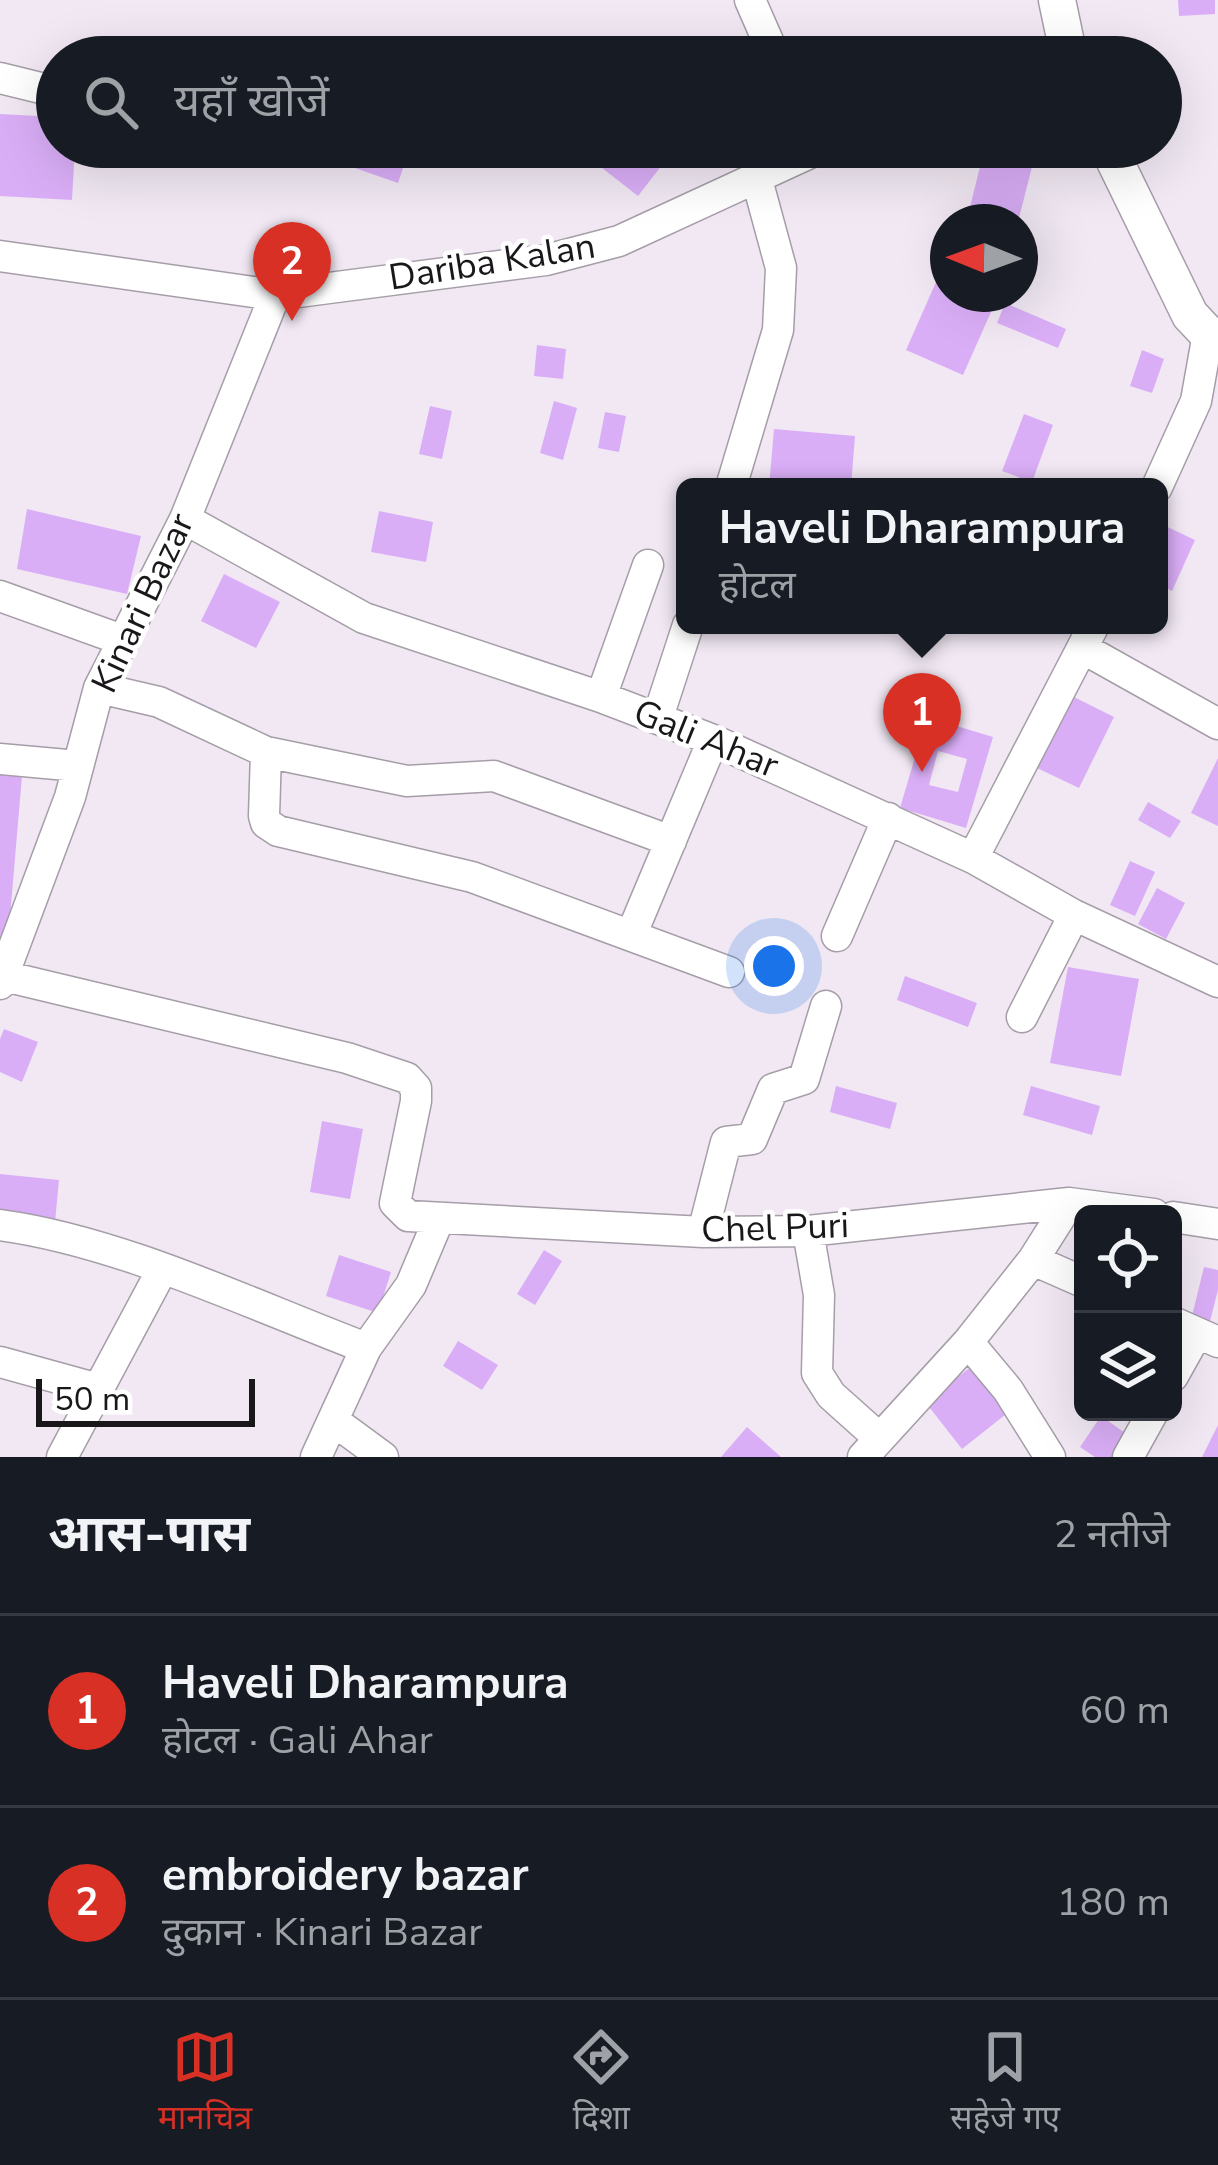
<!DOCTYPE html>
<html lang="hi">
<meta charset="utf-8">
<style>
body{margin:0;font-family:"Nunito Sans","Noto Sans Devanagari",sans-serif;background:#242831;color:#f1f3f6}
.controls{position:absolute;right:36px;bottom:36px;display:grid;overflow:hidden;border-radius:18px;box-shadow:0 12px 48px #0002}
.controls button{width:108px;height:108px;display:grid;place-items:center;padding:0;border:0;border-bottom:3px solid #363941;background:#171b24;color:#f1f3f6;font:60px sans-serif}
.compass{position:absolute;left:930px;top:204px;width:108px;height:108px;border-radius:50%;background:#171b24;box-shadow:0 12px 48px #0002;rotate:271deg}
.scale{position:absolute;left:36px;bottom:30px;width:219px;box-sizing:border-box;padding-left:12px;border:6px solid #1a171b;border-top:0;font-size:33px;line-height:42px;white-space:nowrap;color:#1a171b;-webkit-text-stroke:9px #fff;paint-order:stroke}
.you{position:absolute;left:774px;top:966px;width:42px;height:42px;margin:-30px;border:9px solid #fff;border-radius:50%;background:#1a73e8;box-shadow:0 0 0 18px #1a73e833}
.badge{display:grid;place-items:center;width:78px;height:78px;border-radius:50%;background:#d93025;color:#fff;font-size:39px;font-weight:700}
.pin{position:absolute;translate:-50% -99px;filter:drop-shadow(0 3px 6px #0008)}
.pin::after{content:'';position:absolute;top:63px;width:42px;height:36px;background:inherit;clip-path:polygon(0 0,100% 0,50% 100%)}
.popup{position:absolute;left:676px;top:478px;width:492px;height:156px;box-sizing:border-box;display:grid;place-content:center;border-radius:18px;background:#171b24;filter:drop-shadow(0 3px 9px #0005);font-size:39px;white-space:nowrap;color:#9ea1a6}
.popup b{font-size:45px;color:#f1f3f6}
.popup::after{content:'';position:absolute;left:50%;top:100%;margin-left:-24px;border:24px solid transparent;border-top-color:#171b24}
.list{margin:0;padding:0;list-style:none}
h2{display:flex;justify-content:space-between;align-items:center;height:156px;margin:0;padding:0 48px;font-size:51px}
h2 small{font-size:39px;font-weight:400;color:#9ea1a6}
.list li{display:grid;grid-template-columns:78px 1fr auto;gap:36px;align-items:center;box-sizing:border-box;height:192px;padding:0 48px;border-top:3px solid #363941}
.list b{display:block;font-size:45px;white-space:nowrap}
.list p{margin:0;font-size:39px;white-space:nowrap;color:#9ea1a6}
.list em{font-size:39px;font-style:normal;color:#9ea1a6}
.icon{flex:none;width:66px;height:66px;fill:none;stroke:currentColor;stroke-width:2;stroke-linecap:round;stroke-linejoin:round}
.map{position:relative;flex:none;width:1218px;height:1457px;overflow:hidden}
.search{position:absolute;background:#171b24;box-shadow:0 12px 48px #0002;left:36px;right:36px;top:36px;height:132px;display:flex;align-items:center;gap:30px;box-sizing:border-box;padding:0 42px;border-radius:66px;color:#9ea1a6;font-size:45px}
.sheet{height:540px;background:#171b24}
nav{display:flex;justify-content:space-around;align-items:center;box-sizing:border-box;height:168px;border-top:3px solid #363941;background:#171b24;font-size:33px;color:#9ea1a6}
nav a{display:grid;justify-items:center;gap:6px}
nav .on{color:#d93025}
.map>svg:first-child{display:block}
.building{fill:#daaef7;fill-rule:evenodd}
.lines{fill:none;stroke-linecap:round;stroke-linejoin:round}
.minor-casing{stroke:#a59da7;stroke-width:33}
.tertiary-casing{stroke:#a59da7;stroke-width:39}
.minor{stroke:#fff;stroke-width:30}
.tertiary{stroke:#fff;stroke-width:36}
.labels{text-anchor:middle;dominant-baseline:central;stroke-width:9;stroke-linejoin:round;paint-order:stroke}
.street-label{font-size:36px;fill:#1a171b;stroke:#fff}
</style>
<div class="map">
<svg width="1218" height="1457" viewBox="0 0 1218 1457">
<rect width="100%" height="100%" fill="#f1e8f3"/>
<path class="building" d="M1178,0H1215V14L1179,16Z
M0,114L57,117V147H75L72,200L0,196Z
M362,147H410L398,183L355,168Z
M581,147H676L638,196L579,150Z
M985,147H1037L1018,222L967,219Z
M944,264L948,266V294H999L963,375L906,350Z
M1005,303L1066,329L1058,348L997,323Z
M537,345L566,349L563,379L534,376Z
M1142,350L1164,359L1152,393L1130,386Z
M554,401L577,408L563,460L540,453Z
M430,406L452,411L442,459L419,454Z
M605,412L626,416L619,452L598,448Z
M1024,414L1053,425L1032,482L1002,471Z
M774,429L855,436L851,487H769Z
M27,509L141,536L127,594L17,569Z
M379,511L433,522L426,562L371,552Z
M1159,523L1195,540L1172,591L1159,584Z
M224,574L280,602L256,648L201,621Z
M1072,696L1114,717L1079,788L1037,768Z
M927,717L993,737L966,828L900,808ZM938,751L967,759L958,792L929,785Z
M1218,758V826L1191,813Z
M0,762L23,764L7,952H0Z
M1148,802L1181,821L1170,838L1138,820Z
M1130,861L1155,872L1135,916L1110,905Z
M1157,888L1185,903L1166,939L1138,924Z
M1068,967L1139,979L1121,1076L1050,1063Z
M905,976L977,1003L968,1027L897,1000Z
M4,1029L38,1042L22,1082L0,1072V1039Z
M836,1086L897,1103L890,1129L830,1112Z
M1031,1086L1100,1106L1092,1135L1023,1115Z
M322,1121L363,1129L350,1199L310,1192Z
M0,1174L59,1180L55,1222L0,1217Z
M544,1250L562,1261L535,1305L517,1294Z
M339,1255L391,1272L378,1313L326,1296Z
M1204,1267L1218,1270V1290L1210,1321L1192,1316Z
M458,1341L498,1365L482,1390L443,1366Z
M978,1361L1015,1407L962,1449L926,1403Z
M1101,1416L1128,1435L1114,1457H1095L1080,1447Z
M1218,1425V1457H1202Z
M747,1427L781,1457H721Z"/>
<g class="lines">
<defs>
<path id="minor" d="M750,0L775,57
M0,78L57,92
M0,256L275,295L546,260L619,241L823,147
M731,487L778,330L781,268L756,176
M1157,487L1196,401L1208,334
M185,519L364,618L601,697L713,740L973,858L1074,915L1218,982
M0,596L122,640
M1084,649L1218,724
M99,688L159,702L266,752L407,781L494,776L671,841
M601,697L648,565
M658,717L688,625
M266,752L264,816L266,823L278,831L472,877L729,972
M0,759L78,766
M973,858L1094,625
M632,933L713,740
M837,936L888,818
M4,976L347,1058L407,1078L416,1088V1101L395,1203L408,1216L703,1232L808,1231L1069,1203L1154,1214
M0,984L70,797L99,688L185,519L275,295
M1022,1017L1074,915
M1173,1217L1218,1224
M0,1225C120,1241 252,1305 366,1348
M808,1231L819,1295L817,1373L831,1395L879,1438
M703,1232L726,1142L752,1139L773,1089L804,1079L826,1006
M1033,1260L1083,1282
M1173,1322L1218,1342
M968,1342L1008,1390L1050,1457
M0,1362L98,1389
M1173,1376L1197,1333
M334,1421L383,1457
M62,1457L162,1270
M316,1457L366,1348L411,1285L438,1221
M863,1457L968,1342L1033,1260L1069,1203
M1128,1457L1153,1412"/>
<path id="tertiary" d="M1057,0L1069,57
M1108,147L1190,315L1208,334L1218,336"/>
</defs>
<use href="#minor" class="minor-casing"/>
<use href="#tertiary" class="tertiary-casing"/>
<use href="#minor" class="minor"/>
<use href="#tertiary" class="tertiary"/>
</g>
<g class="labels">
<g class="street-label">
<text transform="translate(492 262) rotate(-9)">Dariba Kalan</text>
<text transform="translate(143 603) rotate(-65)">Kinari Bazar</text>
<text transform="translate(706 739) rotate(22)">Gali Ahar</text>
<text transform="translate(775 1228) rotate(-2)">Chel Puri</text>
</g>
</g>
</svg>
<div class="controls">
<button><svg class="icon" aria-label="locate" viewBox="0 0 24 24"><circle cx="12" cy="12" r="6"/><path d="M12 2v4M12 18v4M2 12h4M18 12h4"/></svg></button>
<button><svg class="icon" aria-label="layers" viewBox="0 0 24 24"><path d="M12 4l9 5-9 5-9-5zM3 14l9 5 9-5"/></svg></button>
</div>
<svg class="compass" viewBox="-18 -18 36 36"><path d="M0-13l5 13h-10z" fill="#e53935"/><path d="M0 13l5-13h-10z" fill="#9ea1a6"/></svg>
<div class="scale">50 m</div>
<div class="you"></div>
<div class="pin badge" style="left:922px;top:772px">1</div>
<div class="popup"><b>Haveli Dharampura</b>होटल</div>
<div class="pin badge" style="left:292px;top:321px">2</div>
<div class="search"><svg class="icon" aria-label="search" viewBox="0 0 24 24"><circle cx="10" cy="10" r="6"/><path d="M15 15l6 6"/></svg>यहाँ खोजें</div>
</div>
<section class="sheet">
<h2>आस-पास<small>2 नतीजे</small></h2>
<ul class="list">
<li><span class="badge">1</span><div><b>Haveli Dharampura</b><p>होटल · Gali Ahar</p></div><em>60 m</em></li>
<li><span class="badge">2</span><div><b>embroidery bazar</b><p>दुकान · Kinari Bazar</p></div><em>180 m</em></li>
</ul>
</section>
<nav>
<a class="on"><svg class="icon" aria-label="map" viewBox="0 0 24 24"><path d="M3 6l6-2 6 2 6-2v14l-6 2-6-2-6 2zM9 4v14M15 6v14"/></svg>मानचित्र</a>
<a><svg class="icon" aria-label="directions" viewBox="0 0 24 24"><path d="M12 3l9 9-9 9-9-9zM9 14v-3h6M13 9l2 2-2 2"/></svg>दिशा</a>
<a><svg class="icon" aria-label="saved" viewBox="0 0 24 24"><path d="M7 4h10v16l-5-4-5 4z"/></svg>सहेजे गए</a>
</nav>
